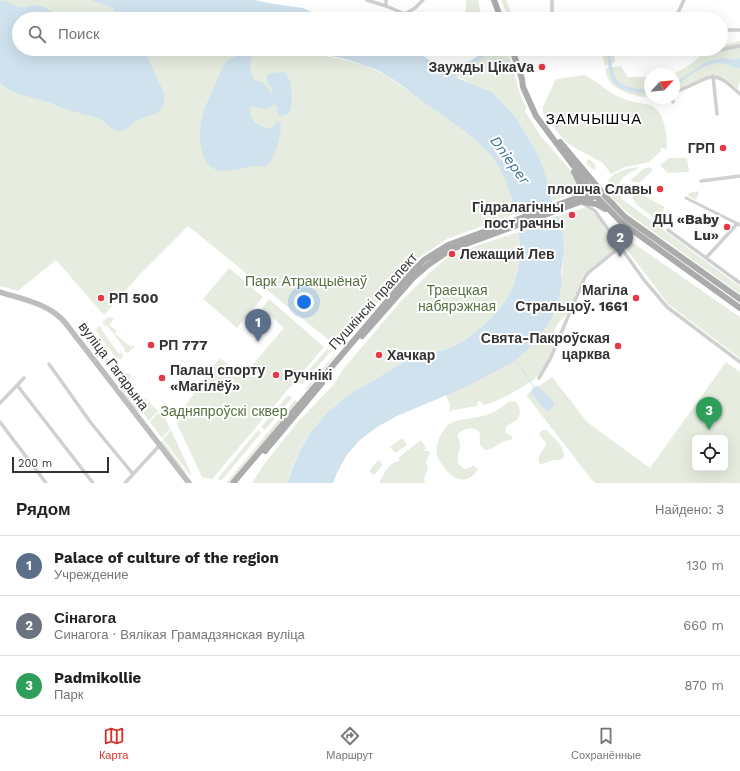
<!DOCTYPE html>
<html lang="ru">
<meta charset="utf-8">
<style>
body{margin:0;font-family:"Work Sans",sans-serif;background:#f2f2f2;color:#222}
.controls{position:absolute;right:12px;bottom:12px;display:grid;overflow:hidden;border-radius:6px;box-shadow:0 4px 16px #0002}
.controls button{width:36px;height:36px;display:grid;place-items:center;padding:0;border:0;border-bottom:1px solid #e0e0e0;background:#fff;color:#222;font:20px sans-serif}
.compass{position:absolute;left:644px;top:68px;width:36px;height:36px;border-radius:50%;background:#fff;box-shadow:0 4px 16px #0002;rotate:64deg}
.scale{position:absolute;left:12px;bottom:10px;width:97px;box-sizing:border-box;padding-left:4px;border:2px solid #333;border-top:0;font-size:11px;line-height:14px;white-space:nowrap;color:#333;-webkit-text-stroke:3px #fff;paint-order:stroke}
.you{position:absolute;left:304px;top:302px;width:14px;height:14px;margin:-10px;border:3px solid #fff;border-radius:50%;background:#1a73e8;box-shadow:0 0 0 6px #1a73e833}
.badge{display:grid;place-items:center;width:26px;height:26px;border-radius:50%;background:#d93025;color:#fff;font-size:13px;font-weight:700}
.pin{position:absolute;translate:-50% -33px;filter:drop-shadow(0 1px 2px #0008)}
.pin::after{content:'';position:absolute;top:21px;width:14px;height:12px;background:inherit;clip-path:polygon(0 0,100% 0,50% 100%)}
.list{margin:0;padding:0;list-style:none}
h2{display:flex;justify-content:space-between;align-items:center;height:52px;margin:0;padding:0 16px;font-size:17px}
h2 small{font-size:13px;font-weight:400;color:#767676}
.list li{display:grid;grid-template-columns:26px 1fr auto;gap:12px;align-items:center;box-sizing:border-box;height:60px;padding:0 16px;border-top:1px solid #e0e0e0}
.list b{display:block;font-size:15px;white-space:nowrap}
.list p{margin:0;font-size:13px;white-space:nowrap;color:#767676}
.list em{font-size:13px;font-style:normal;color:#767676}
.icon{flex:none;width:22px;height:22px;fill:none;stroke:currentColor;stroke-width:2;stroke-linecap:round;stroke-linejoin:round}
.map{position:relative;flex:none;width:740px;height:483px;overflow:hidden}
.search{position:absolute;background:#fff;box-shadow:0 4px 16px #0002;left:12px;right:12px;top:12px;height:44px;display:flex;align-items:center;gap:10px;box-sizing:border-box;padding:0 14px;border-radius:22px;color:#767676;font-size:15px}
.sheet{height:232px;background:#fff}
nav{display:flex;justify-content:space-around;align-items:center;box-sizing:border-box;height:56px;border-top:1px solid #e0e0e0;background:#fff;font-size:11px;color:#767676}
nav a{display:grid;justify-items:center;gap:2px}
nav .on{color:#d93025}
.map>svg:first-child{display:block}
.green{fill:#e6ecdf;fill-rule:evenodd}
.water{fill:#cfe2ee}
.pier{fill:#fff}
.lines{fill:none;stroke-linecap:round;stroke-linejoin:round}
.stream{stroke:#cfe2ee;stroke-width:1}
.pedestrian{stroke:#d0d0d0;stroke-width:3}
.minor{stroke:#d0d0d0;stroke-width:3.5}
.secondary{stroke:#bdbdbd;stroke-width:5.5}
.primary{stroke:#ababab;stroke-width:6}
.poi-dot{fill:#e63946;stroke:#fff;stroke-width:1.5}
.labels{text-anchor:middle;dominant-baseline:central;stroke-width:4;stroke-linejoin:round;paint-order:stroke}
.poi-label{font-size:14px;font-weight:bold;fill:#333;stroke:#fff;text-anchor:end}
.park-label{font-size:14px;fill:#56703f;stroke:#fff}
.street-label{font-size:14px;fill:#333;stroke:#fff}
.neighbourhood-label{font-size:15px;letter-spacing:1px;fill:#000;stroke:#fff}
.water-label{font-size:15px;font-style:italic;fill:#3f7597;stroke:#fff}
</style>
<div class="map">
<svg width="740" height="483" viewBox="0 0 740 483">
<rect width="100%" height="100%" fill="#fff"/>
<path class="green" d="M0,0H90L113,8L175,19H19V49H286L335,58L365,65L387,76L455,123L485,148L495,160L504,174L509,188L515,214L447,239L420,257L408,267L374,307L336,346L188,226L142,272L104,315L56,260L18,291L0,286Z
M466,0H478L482,19H465Z
M501,0H506L514,19H509Z
M740,41V81L738,89L725,78L714,75L674,91V74H672C686,69 697,60 708,49H721V46Z
M441,49H470L463,54L457,56L451,53H442Z
M494,49H507L521,97L526,107L525,111L540,135L578,179L577,192L552,201L543,166L536,151L516,118L506,109L505,106L499,100L484,88L476,86L461,78L454,77L461,68L476,63Z
M597,49H613L615,62L605,66L603,57Z
M621,66L628,77H650V97C634,97 604,89 606,68Z
M585,75C597,81 606,91 619,97C624,99 629,101 634,102C639,104 645,103 650,105C665,111 667,135 667,149L661,148V151L649,162L625,167L611,174L603,163L575,148L565,141L544,116L543,112V107L556,79Z
M669,158H685L687,159L689,172L668,173L660,165Z
M589,159L595,164L596,170L592,169L586,162Z
M638,167V169C624,174 613,183 622,199L740,287V294L633,217L623,209L606,192L605,189C608,173 623,169 638,167Z
M650,167L653,170L639,183L630,181L643,169Z
M697,191L699,193L696,200L688,196L689,193Z
M640,194L665,207L660,215L653,217L636,204L632,197Z
M584,208C598,209 609,237 615,249L583,276L568,313L557,324L553,336L554,345L546,364L539,374L535,379L507,396L491,403L483,405L480,401L477,402L478,405L476,406L449,411L450,405L446,395L466,387L514,362L534,344L552,318L557,308L560,292L564,252L562,227L558,216Z
M518,232C520,247 521,265 516,280C507,307 478,335 453,347C440,353 423,352 412,358C399,364 387,373 375,380C364,387 352,393 341,401C315,421 295,450 288,483H252L265,463L297,423L335,383L343,369L402,300L429,273L452,254Z
M629,240L740,317V358L668,304L624,246Z
M229,268L263,297L237,328L203,299Z
M269,299L324,347L212,479L202,477L177,424L182,410L220,358L243,376L284,328L262,308Z
M108,317L114,319L109,325L117,331L115,334L131,347L133,345L134,347L128,353L124,351L125,349L107,325L105,326L103,324V322Z
M99,326L102,328L101,329L119,354L122,352L123,355L122,358L120,359L116,358L97,332L96,330Z
M90,341L98,344L108,357L101,356Z
M327,349L330,352L302,385L298,382Z
M335,354V356L307,390L305,389Z
M103,358L110,359L120,371L130,374C131,378 131,381 127,382L119,380Z
M726,362L740,372V483H596L592,480L526,395L552,377L587,422L650,468ZM695,438H725V468H695Z
M119,382L140,410L138,412L128,400L118,383Z
M136,393L147,400L140,409L132,397Z
M288,395L292,398L265,430L261,427Z
M295,400L298,402L229,483H226Z
M510,401L516,402C521,408 522,418 514,422C510,424 508,424 506,427L505,432L513,437L511,440C499,440 496,450 485,450L480,445C479,441 481,436 479,432C474,425 463,429 458,434C457,438 459,439 460,443C461,450 456,456 458,463L464,469L474,466L478,469C470,483 457,483 446,470C443,465 438,460 437,454C435,445 440,435 445,428C455,417 473,420 486,415C495,412 502,407 510,401Z
M149,402L158,411L149,421L142,411Z
M159,412L166,420L170,429L162,438L150,422Z
M171,430L191,473L190,475L163,439Z
M258,430L261,433L221,481L218,478Z
M543,430H546L548,432C554,439 568,449 563,459C558,461 554,459 550,461C546,462 544,464 540,464C535,455 545,451 546,443L539,434L540,432Z
M402,438L407,445L395,453L390,447Z
M162,440L186,472H185L174,461L160,442Z
M421,440L427,449L423,451H428L430,453L426,462L428,468L424,479L425,483H379C383,475 390,461 400,461L398,458Z
M378,460L383,465L374,475L369,471Z"/>
<path class="water" d="M90,0H254L274,4L303,8L318,15L337,19H175L135,13L129,15L127,19H116L118,15L113,8Z
M0,1C7,0 11,5 18,7C25,9 32,4 40,6C49,8 56,16 65,19H19V49H144L163,91C170,117 148,114 134,122C129,126 126,132 119,131C110,130 106,121 98,118C88,115 78,113 68,110C60,107 53,104 45,101C29,96 13,95 0,83Z
M244,49H259C247,56 249,69 254,80L264,83L271,93L273,91L267,81V75C270,73 283,71 286,73C292,82 294,106 288,114L282,116L278,115L277,107L275,104L266,109L252,106L250,107C247,121 260,127 271,129L277,122H279L281,124C281,136 275,162 264,167C254,163 232,173 218,170C200,166 198,136 201,122C205,104 216,83 223,66C228,58 238,57 244,49Z
M286,49H412L444,69L456,64L470,61L489,49H494L476,63L461,68L455,77L492,92L516,118L536,151L543,166L552,201L560,221L563,234L564,252L561,272L562,282L557,308L552,318L534,344L514,362L466,387L397,416L377,427L360,440L346,456L337,473L333,483H288C297,449 313,423 341,401C352,392 365,386 376,379C388,372 400,363 412,358C424,352 439,353 452,347C464,342 473,334 483,326C516,297 525,267 517,224C512,196 506,170 485,149C467,131 446,118 425,103C406,89 387,72 364,65C340,56 312,53 286,49Z
M606,49H609C615,83 613,87 650,90V93C635,92 614,92 610,74C608,66 608,57 606,49Z
M724,58L733,60L740,58V68C731,67 727,63 719,63C704,62 686,79 674,87V83L708,61Z
M275,369L279,374L281,372L284,374L281,381L278,379L277,380L271,376Z
M536,386H538L554,402V405L549,411L544,409L531,392V390Z"/>
<path class="pier" d="M554,201L560,215L516,231L513,216Z"/>
<g class="lines">
<path class="stream" d="M516,360L534,387"/>
<path class="pedestrian" d="M686,198L740,225"/>
<path class="minor" d="M367,0L386,6
M386,0V6L405,14L415,8L423,0
M552,0V19
M675,19L684,0
M721,32L729,30H739
M682,49L700,54L740,46
M686,49H699
M665,54L676,49
M713,76L717,114
M674,93L707,78C721,73 730,86 740,94
M672,98L673,102
M701,181L740,176
M582,203L595,211L644,280L667,307L740,362
M668,230L740,283
M706,258L737,224
M49,364L91,423L133,474
M539,378L550,359L585,277L588,273L620,247
M17,385L93,483
M0,403L24,378
M0,422L46,483
M125,483L159,446"/>
<path class="secondary" d="M0,292C18,298 40,302 56,314C60,317 64,321 67,325L189,483"/>
<path class="primary" d="M494,0L501,19
M512,49L522,79L523,87L536,116L596,196L621,222L740,308
M560,142L606,197L625,217L740,299
M574,172L580,184L579,197
M584,202L596,204L605,209
M362,336L413,278L428,265L450,250L596,196L600,190
M265,451L322,383
M233,483L412,272L424,260L448,245L579,197L600,190"/>
</g>
<g class="poi-dot">
<circle cx="542" cy="67" r="4"/>
<circle cx="723" cy="148" r="4"/>
<circle cx="660" cy="189" r="4"/>
<circle cx="572" cy="215" r="4"/>
<circle cx="727" cy="227" r="4"/>
<circle cx="452" cy="254" r="4"/>
<circle cx="101" cy="298" r="4"/>
<circle cx="636" cy="298" r="4"/>
<circle cx="151" cy="345" r="4"/>
<circle cx="618" cy="346" r="4"/>
<circle cx="379" cy="355" r="4"/>
<circle cx="276" cy="375" r="4"/>
<circle cx="162" cy="378" r="4"/>
</g>
<g class="labels">
<g class="poi-label">
<text x="534" y="67">Заужды ЦікаVа</text>
<text x="715" y="148">ГРП</text>
<text x="652" y="189">плошча Славы</text>
<text x="564" y="207">Гідралагічны<tspan x="564" dy="16">пост рачны</tspan></text>
<text x="719" y="219">ДЦ «Baby<tspan x="719" dy="16">Lu»</tspan></text>
<text x="460" y="254" text-anchor="start">Лежащий Лев</text>
<text x="628" y="290">Магіла<tspan x="628" dy="16">Стральцоў. 1661</tspan></text>
<text x="109" y="298" text-anchor="start">РП 500</text>
<text x="610" y="338">Свята-Пакроўская<tspan x="610" dy="16">царква</tspan></text>
<text x="159" y="345" text-anchor="start">РП 777</text>
<text x="387" y="355" text-anchor="start">Хачкар</text>
<text x="170" y="370" text-anchor="start">Палац спорту<tspan x="170" dy="16">«Магілёў»</tspan></text>
<text x="284" y="375" text-anchor="start">Ручнікі</text>
</g>
<g class="park-label">
<text x="306" y="281">Парк Атракцыёнаў</text>
<text x="457" y="290">Траецкая<tspan x="457" dy="16">набярэжная</tspan></text>
<text x="224" y="411">Задняпроўскі сквер</text>
</g>
<g class="street-label">
<text transform="translate(373 301) rotate(-48)">Пушкінскі праспект</text>
<text transform="translate(114 366) rotate(53)">вуліца Гагарына</text>
</g>
<g class="neighbourhood-label">
<text x="594" y="119">ЗАМЧЫШЧА</text>
</g>
<g class="water-label">
<text transform="translate(510 160) rotate(54)">Dnieper</text>
</g>
</g>
</svg>
<div class="controls">
<button><svg class="icon" aria-label="locate" viewBox="0 0 24 24"><circle cx="12" cy="12" r="6"/><path d="M12 2v4M12 18v4M2 12h4M18 12h4"/></svg></button>
</div>
<svg class="compass" viewBox="-18 -18 36 36"><path d="M0-13l5 13h-10z" fill="#e53935"/><path d="M0 13l5-13h-10z" fill="#767676"/></svg>
<div class="scale">200 m</div>
<div class="you"></div>
<div class="pin badge" style="left:258px;top:342px;background:#5c6f8a">1</div>
<div class="pin badge" style="left:620px;top:257px;background:#6b7280">2</div>
<div class="pin badge" style="left:709px;top:430px;background:#2e9e5b">3</div>
<div class="search"><svg class="icon" aria-label="search" viewBox="0 0 24 24"><circle cx="10" cy="10" r="6"/><path d="M15 15l6 6"/></svg>Поиск</div>
</div>
<section class="sheet">
<h2>Рядом<small>Найдено: 3</small></h2>
<ul class="list">
<li><span class="badge" style="background:#5c6f8a">1</span><div><b>Palace of culture of the region</b><p>Учреждение</p></div><em>130 m</em></li>
<li><span class="badge" style="background:#6b7280">2</span><div><b>Сінагога</b><p>Синагога · Вялікая Грамадзянская вуліца</p></div><em>660 m</em></li>
<li><span class="badge" style="background:#2e9e5b">3</span><div><b>Padmikollie</b><p>Парк</p></div><em>870 m</em></li>
</ul>
</section>
<nav>
<a class="on"><svg class="icon" aria-label="map" viewBox="0 0 24 24"><path d="M3 6l6-2 6 2 6-2v14l-6 2-6-2-6 2zM9 4v14M15 6v14"/></svg>Карта</a>
<a><svg class="icon" aria-label="directions" viewBox="0 0 24 24"><path d="M12 3l9 9-9 9-9-9zM9 14v-3h6M13 9l2 2-2 2"/></svg>Маршрут</a>
<a><svg class="icon" aria-label="saved" viewBox="0 0 24 24"><path d="M7 4h10v16l-5-4-5 4z"/></svg>Сохранённые</a>
</nav>
